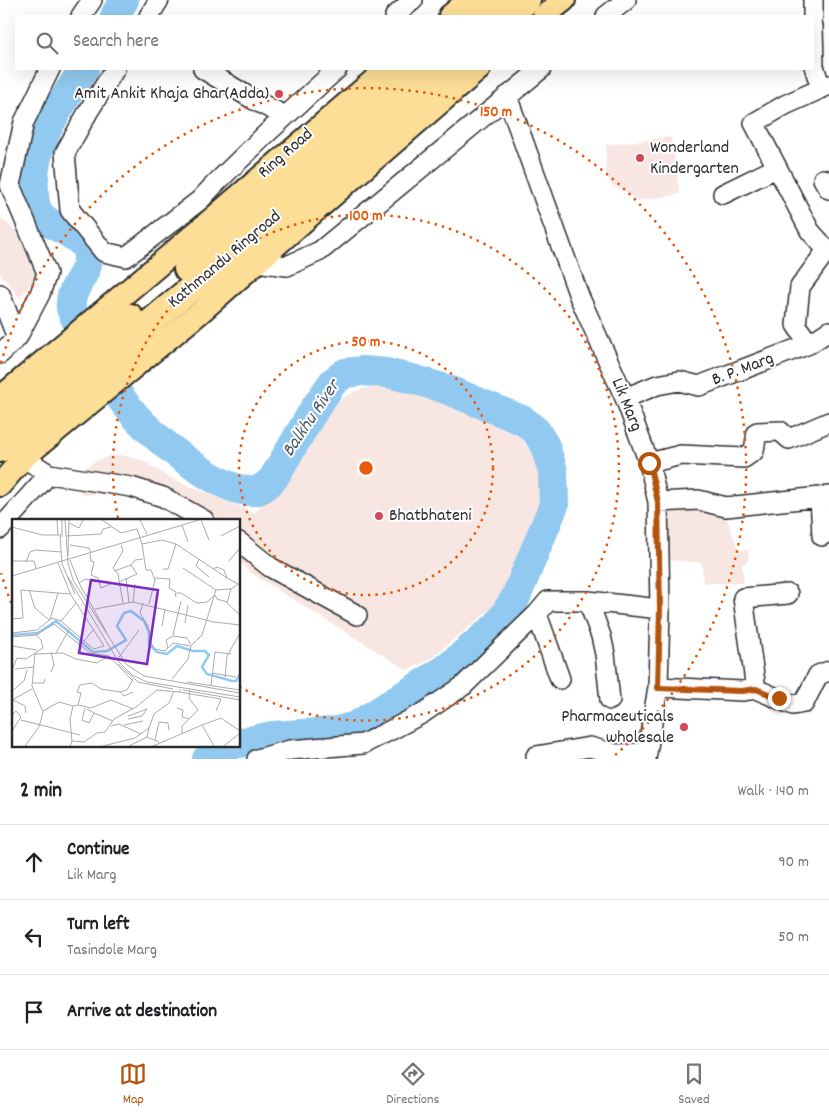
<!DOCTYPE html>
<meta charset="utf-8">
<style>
body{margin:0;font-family:Dekko,sans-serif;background:#f2f2f2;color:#202124}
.stop{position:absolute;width:15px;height:15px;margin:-11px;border:4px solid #b45309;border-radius:50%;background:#fff}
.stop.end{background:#b45309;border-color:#fff;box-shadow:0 1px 5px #0008}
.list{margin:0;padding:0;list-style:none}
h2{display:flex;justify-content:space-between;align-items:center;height:65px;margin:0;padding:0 20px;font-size:21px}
h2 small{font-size:16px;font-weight:400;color:#757577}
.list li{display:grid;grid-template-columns:32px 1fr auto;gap:15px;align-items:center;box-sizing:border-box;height:75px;padding:0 20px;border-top:1px solid #e0e0e0}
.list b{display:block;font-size:19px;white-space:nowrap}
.list p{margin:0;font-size:16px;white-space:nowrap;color:#757577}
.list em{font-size:16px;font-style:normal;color:#757577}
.icon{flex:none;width:28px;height:28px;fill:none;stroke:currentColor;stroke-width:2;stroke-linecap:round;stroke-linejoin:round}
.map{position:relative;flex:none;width:829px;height:759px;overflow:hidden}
.search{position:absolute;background:#fff;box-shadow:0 5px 20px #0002;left:15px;right:15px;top:15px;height:55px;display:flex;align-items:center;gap:12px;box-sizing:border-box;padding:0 18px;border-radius:0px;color:#757577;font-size:19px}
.sheet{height:290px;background:#fff}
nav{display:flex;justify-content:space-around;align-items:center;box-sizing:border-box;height:70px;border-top:1px solid #e0e0e0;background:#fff;font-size:14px;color:#757577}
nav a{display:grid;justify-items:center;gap:2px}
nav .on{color:#b45309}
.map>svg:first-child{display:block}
.built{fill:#f7e6e2}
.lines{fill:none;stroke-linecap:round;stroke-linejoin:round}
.river{stroke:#91c9f0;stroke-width:30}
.minor-casing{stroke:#2b2b2b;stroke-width:22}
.major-casing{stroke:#2b2b2b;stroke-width:26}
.highway-casing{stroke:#2b2b2b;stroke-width:30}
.minor{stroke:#fff;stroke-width:19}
.major{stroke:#fdde96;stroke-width:22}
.highway{stroke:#fdde96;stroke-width:26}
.route{stroke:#b45309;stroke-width:6}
.ring{fill:none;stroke:#e8590c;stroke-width:2.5;stroke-dasharray:2.5 5}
.poi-dot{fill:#d1495b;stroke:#fff;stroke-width:2}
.labels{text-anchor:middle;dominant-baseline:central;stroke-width:4;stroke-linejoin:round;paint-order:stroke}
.poi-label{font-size:18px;fill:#2b2b2b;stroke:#fff;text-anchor:end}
.street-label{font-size:18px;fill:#2b2b2b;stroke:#fff}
.water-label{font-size:19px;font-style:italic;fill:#4a5a66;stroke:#fff}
.inset-river{fill:none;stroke:#91c9f0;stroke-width:2.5}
.inset-road{fill:none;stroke:#aaa;stroke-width:1}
.view{fill:#7b2cbf;fill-opacity:0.15;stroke:#7b2cbf;stroke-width:2.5}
.inset-edge{fill:none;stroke:#2b2b2b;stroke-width:2.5}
.centre{fill:#e8590c;stroke:#fff;stroke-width:2.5}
.ring-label{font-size:15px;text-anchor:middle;font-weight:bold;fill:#e8590c;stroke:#fff;stroke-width:4;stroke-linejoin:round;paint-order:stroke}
</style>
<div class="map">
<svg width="829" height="759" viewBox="0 0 829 759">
<rect width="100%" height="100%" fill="#fff"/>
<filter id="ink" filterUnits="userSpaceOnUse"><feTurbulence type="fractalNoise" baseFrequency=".02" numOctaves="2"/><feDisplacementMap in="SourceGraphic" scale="10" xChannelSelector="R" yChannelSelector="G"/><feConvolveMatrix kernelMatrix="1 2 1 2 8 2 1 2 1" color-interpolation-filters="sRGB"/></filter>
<g filter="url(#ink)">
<path class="built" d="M671,137L680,194L636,201L626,192L611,185L606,172V145Z
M0,218L16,231L37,274L24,293L19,297L0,273Z
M386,384L408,386L425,391L518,433L533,456L542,481L539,502L534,520L499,600L492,608L429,660L407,670L249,572L239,560V520H180L152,504L134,498L101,494L81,495L85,468L94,462L109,456L122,455L142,460L168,477L255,513L277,486L314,429L336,404L344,397L361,389Z
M698,501L727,519L739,551L748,549L749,560L742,565L744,583H703L702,563L667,560L665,503Z"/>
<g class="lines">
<path class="river" d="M115,16L124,0
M84,69C59,107 30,145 34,192C34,201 36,211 42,217C54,228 82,235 87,251C93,272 68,286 71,308C72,312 75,317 77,322C90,355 119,401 145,426C165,446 226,495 254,491C262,490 267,485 273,479L315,408L333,382L345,373L363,371L387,373L413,379L446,389L524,421L536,431L545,446L553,471L554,505L515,599L498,625L446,669L356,726L333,732L273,736L239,743
M207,759L218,750L232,745"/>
<defs>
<path id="minor" d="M813,0V16
M81,16L92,0
M149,16L159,0
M395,16L413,0
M606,16L626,0
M813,26L814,66L821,89
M115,69L88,112L65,153L70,210L104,252L126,257L200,200L213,186L265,135L337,69
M203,69L254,100L285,116
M507,96L579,296L625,398L649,463L658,502L660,609L658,687L646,759
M823,179L829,189
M723,194L776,168
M256,262L287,266L320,251L541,69
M0,294L17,338L0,354
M17,338L40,294L47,273L10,185L24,122L50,69
M809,344L796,325L800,287L827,250L810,231L754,123L785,105L829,85
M625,398L657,385L679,381L699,386L809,344L829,331
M13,451L49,474L131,487L163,497L204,520
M649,463L681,455L744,458L754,451L757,432L780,431L789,439L829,422
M820,497L822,536
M658,502L698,500L726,507L829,496
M0,529L49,474
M239,542L270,567L357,615
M588,601L601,636L605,654L610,700
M537,614L560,679
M658,687L742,691L756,689L793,705L804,703L818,675L829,671
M756,689L743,598L788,594
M536,756L590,747L615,754L646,753
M257,759L290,750L363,744L391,730L423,713L463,686L537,614L548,601H588L660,609"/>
<path id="major" d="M450,16L469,0
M544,16L564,0
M0,398L155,268L387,69
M0,485L23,458L198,314L349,181L479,69"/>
<path id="highway" d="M480,16L500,0
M509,16L527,0
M187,269L418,69
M0,425L130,317
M0,449L257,233L448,69"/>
</defs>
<use href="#minor" class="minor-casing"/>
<use href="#major" class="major-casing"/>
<use href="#highway" class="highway-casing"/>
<use href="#minor" class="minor"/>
<use href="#major" class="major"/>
<use href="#highway" class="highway"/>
</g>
</g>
<g class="lines" filter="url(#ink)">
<path class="route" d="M649,463L658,502L660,609L658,688L742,691L756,689L779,698"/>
</g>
<g class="ring">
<circle cx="366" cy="468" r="127"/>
<path d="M118 518A253 253 0 1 1 240 687"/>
<path d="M14 610A380 380 0 0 1 1 573M1 363A380 380 0 1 1 613 757"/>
</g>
<g class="poi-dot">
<circle cx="279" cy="94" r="5"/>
<circle cx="640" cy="158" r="5"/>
<circle cx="379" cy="516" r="5"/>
<circle cx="684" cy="727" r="5"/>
</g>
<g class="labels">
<g class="poi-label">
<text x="269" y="94">Amit Ankit Khaja Ghar(Adda)</text>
<text x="650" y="148" text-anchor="start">Wonderland<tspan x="650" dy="21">Kindergarten</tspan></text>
<text x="389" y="516" text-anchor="start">Bhatbhateni</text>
<text x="674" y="717">Pharmaceuticals<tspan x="674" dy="21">wholesale</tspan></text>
</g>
<g class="street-label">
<text transform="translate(286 154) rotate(-41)">Ring Road</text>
<text transform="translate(225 260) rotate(-40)">Kathmandu Ringroad</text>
<text transform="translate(743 370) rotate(-21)">B. P. Marg</text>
<text transform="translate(626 405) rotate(68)">Lik Marg</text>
</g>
<g class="water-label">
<text transform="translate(312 419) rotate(-56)">Balkhu River</text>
</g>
</g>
<g transform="translate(12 519)">
<rect width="228" height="228" fill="#fff"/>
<path class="inset-river" d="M0,116L26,114L44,102L81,133L95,132L114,121L105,107L112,94L119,92L132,102L137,113V125L145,133L155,135L165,127L181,132H193L197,136L190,148L195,155L220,162H224L228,155"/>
<path class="inset-road" d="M45,1L46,16M50,1V18M53,1L56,44L61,61L114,145L132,157L228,174M90,1L109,14L125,10L130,25L150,21L164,25L215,59M128,1L135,15M189,1L197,21M57,4L67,9L71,1M170,6L176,23M0,8L30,16H47M48,15L50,45L63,75M54,17L89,15L91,10L99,8M209,17L228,7M130,25L134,51H139L143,61L137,85M58,26L77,29L79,34M109,26L111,32L101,49L106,55L111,84M78,35L79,42L82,43L79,56L86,59L89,69L101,64L109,67M56,37L57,1M187,40L184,47L197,58M58,41L67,64L95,114M0,42H22L24,49M217,42L228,29M14,43L18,33L23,31L49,33M46,44L59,76L92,127L82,130L72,122M171,49L204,71M151,50H156L164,25M201,50L205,48L212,51L215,59L226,65M102,52L119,46M0,57L187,1M56,58L106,142L120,156L135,163L228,178M114,59L117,83M142,59L158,60L157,69L164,73M107,63L125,55L119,46L123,41L131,40M67,64L73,60L87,63M219,70L215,84L228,96M17,71L23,89L37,101M164,78L163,74H169L185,84L195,83L203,76L205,80L215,83M121,83L123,65M131,84L128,94L136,107L139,124L143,130L153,132L161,124L178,127M83,90L121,83L202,103L228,106M0,100L11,99L9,71L58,75M38,100L46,74M49,102L64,84M173,104L176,86M150,107L153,90M0,114L25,111L40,99L49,102L72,122L82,110M161,116L169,82M0,118L24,116M0,127L25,131M156,129L154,121L161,117L175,119L179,126M44,134L58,109M23,135L51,134L64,140L85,144L97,137L121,162M105,141L127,111M106,145L126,163L161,170M3,150L22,148M0,151L5,139L14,140L31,129L29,121L24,116L42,105L78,134L97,137M39,153L42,146L39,133M200,154L224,158M213,158L215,137L228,114M160,160L176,140L179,127L190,116L204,71L219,70L228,64M175,163L228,171M21,164H32L33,160M199,167L203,133L219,135M171,171L228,181M0,172L12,162L15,151M108,173L112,177L121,173M167,173L209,180L204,192M0,181L20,170M1,181L13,187L14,194M66,186L79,189L99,181L121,190M73,189L70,201L77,204L82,194L75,190M165,189L171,191L170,198L177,200M31,192L47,183L61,187M82,194L101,202M0,196L4,192L9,198L0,212M116,197L135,190L130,197L116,200M9,201L68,216M112,206L131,202M190,206L209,199L228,212M99,207L107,205L129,215M137,209L142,195L157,184L162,172M170,215V207L186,191L177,179L178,171M143,221L147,203L156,204L157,211M60,222L58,200L61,187L66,186L69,174L65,173L68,166L80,164L89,170L108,173L115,171L121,160M13,227L27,208L31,193L20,167L23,135M58,227L60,222L72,223L85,214L93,213L102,200L124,188L145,171L167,173L169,170M91,227L123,219L137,209L135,218L147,223M117,227L135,218M141,227L190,206L202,227M212,227L228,214"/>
<path class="view" d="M79,61L146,71L135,145L67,134Z"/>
<rect width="228" height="228" class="inset-edge"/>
</g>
<circle cx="366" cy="468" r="8" class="centre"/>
<g class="ring-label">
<text x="496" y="116">150 m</text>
<text x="366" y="220">100 m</text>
<text x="366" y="346">50 m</text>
</g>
</svg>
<div class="stop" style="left:649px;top:463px"></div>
<div class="stop end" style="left:779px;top:698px"></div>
<div class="search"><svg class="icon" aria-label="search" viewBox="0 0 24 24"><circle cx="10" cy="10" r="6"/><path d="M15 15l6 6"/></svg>Search here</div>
</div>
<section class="sheet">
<h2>2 min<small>Walk · 140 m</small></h2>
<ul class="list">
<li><svg class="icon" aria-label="ahead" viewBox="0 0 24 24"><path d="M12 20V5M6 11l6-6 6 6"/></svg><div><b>Continue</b><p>Lik Marg</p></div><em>90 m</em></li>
<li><svg class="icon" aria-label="left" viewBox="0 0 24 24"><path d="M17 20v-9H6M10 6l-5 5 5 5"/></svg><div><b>Turn left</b><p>Tasindole Marg</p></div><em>50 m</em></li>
<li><svg class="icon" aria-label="arrive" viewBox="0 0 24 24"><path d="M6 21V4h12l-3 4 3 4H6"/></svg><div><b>Arrive at destination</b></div></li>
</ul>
</section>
<nav>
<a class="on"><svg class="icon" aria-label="map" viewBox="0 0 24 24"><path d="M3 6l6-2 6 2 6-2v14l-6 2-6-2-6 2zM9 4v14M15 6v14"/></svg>Map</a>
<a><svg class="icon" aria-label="directions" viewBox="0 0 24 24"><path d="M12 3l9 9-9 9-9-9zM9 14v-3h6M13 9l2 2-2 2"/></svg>Directions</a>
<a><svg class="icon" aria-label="saved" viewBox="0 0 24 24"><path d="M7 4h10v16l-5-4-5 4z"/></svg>Saved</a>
</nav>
